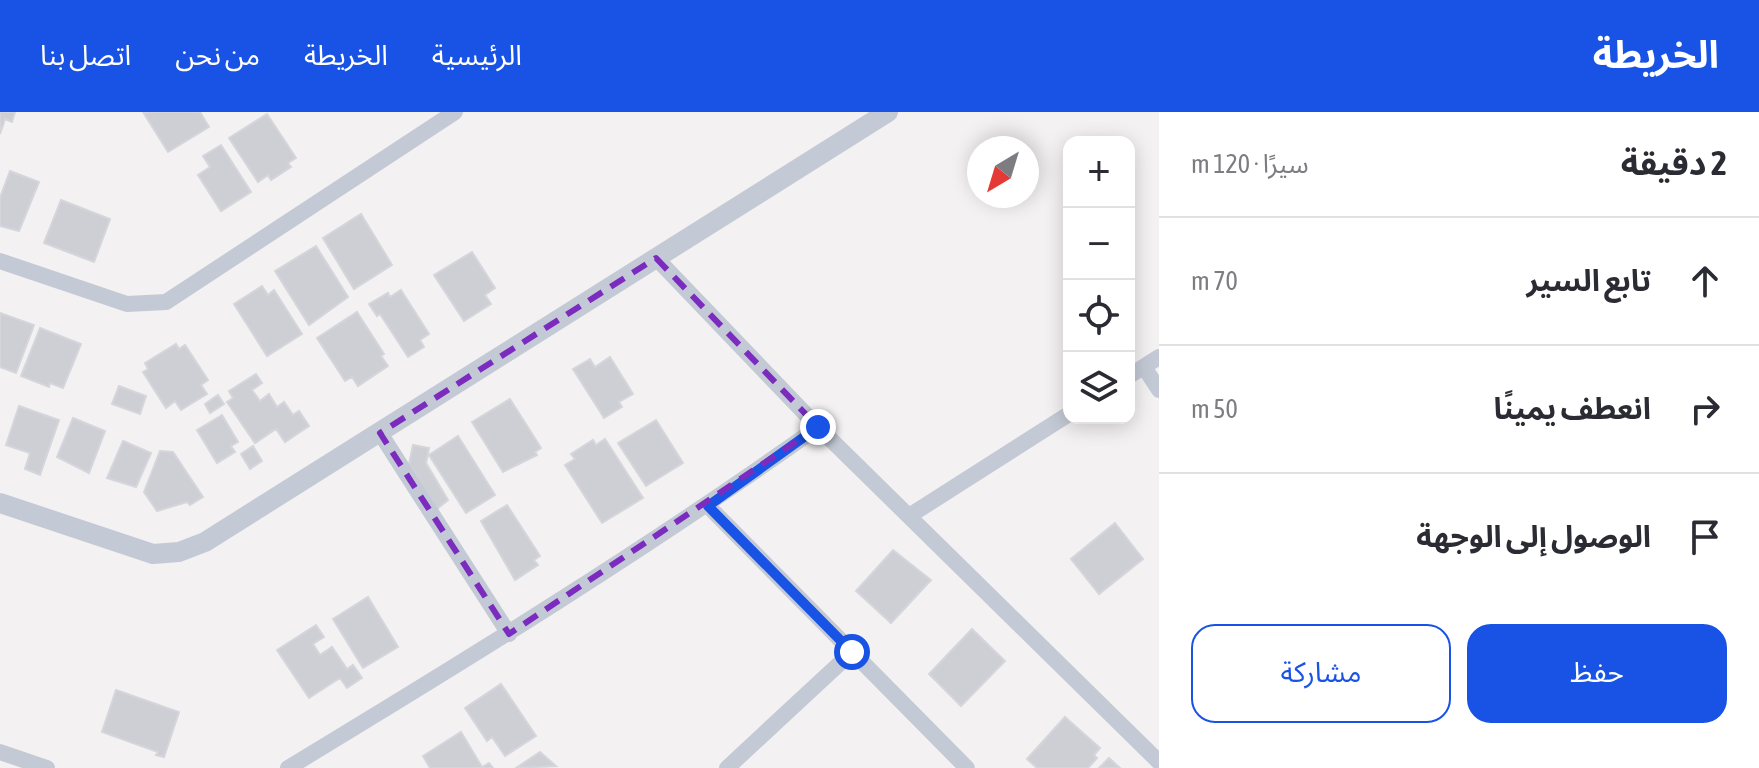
<!DOCTYPE html>
<html lang="ar">
<meta charset="utf-8">
<style>
body{margin:0;font-family:"Asap Condensed","Noto Sans Arabic",sans-serif;background:#f2f2f3;color:#2b2b33;direction:rtl}
.controls{position:absolute;right:24px;top:24px;display:grid;overflow:hidden;border-radius:16px;box-shadow:0 4px 20px #0003}
.controls button{width:72px;height:72px;display:grid;place-items:center;padding:0;border:0;border-bottom:2px solid #e1e1e2;background:#fff;color:#2b2b33;font:40px sans-serif}
.compass{position:absolute;left:967px;top:24px;width:72px;height:72px;border-radius:50%;background:#fff;box-shadow:0 4px 20px #0003;rotate:218deg}
.stop{position:absolute;width:24px;height:24px;margin:-18px;border:6px solid #1853e5;border-radius:50%;background:#fff}
.stop.end{background:#1853e5;border-color:#fff;box-shadow:0 2px 8px #0008}
.list{margin:0;padding:0;list-style:none}
h2{display:flex;justify-content:space-between;align-items:center;height:104px;margin:0;padding:0 32px;font-size:34px}
h2 small{font-size:26px;font-weight:400;color:#7c7c81}
.list li{display:grid;grid-template-columns:52px 1fr auto;gap:24px;align-items:center;box-sizing:border-box;height:128px;padding:0 32px;border-top:2px solid #e1e1e2}
.list b{display:block;font-size:30px;white-space:nowrap}
.list em{font-size:26px;font-style:normal;color:#7c7c81}
.actions{display:flex;gap:16px;padding:24px 32px}
.actions a{flex:1;padding:18px 0;border:2px solid #1853e5;border-radius:24px;text-align:center;font-size:28px;color:#1853e5}
.actions .main{background:#1853e5;color:#fff}
.icon{flex:none;width:44px;height:44px;fill:none;stroke:currentColor;stroke-width:2;stroke-linecap:round;stroke-linejoin:round}
.map{position:relative;flex:none;width:1159px;height:656px;overflow:hidden;direction:ltr}
header{display:flex;align-items:center;gap:48px;box-sizing:border-box;height:112px;padding:0 40px;background:#1853e5;color:#fff}
header strong{font-size:38px}
nav{display:flex;gap:44px;margin-inline-start:auto;font-size:28px}
main{display:flex}
aside{flex:1;background:#fff}
.map>svg:first-child{display:block}
.building{fill:#cdcfd5;stroke:#d5d6dc;stroke-width:2}
.lines{fill:none;stroke-linecap:round;stroke-linejoin:round}
.minor{stroke:#c4cad5;stroke-width:16}
.tertiary{stroke:#c4cad5;stroke-width:20}
.route{stroke:#1853e5;stroke-width:10}
.marked{fill:none;stroke:#7b2cbf;stroke-width:6;stroke-dasharray:16 10;stroke-linejoin:round}
</style>
<header>
<strong>الخريطة</strong>
<nav><a>الرئيسية</a><a>الخريطة</a><a>من نحن</a><a>اتصل بنا</a></nav>
</header>
<main>
<aside>
<h2>2 دقيقة<small>سيرًا · 120 m</small></h2>
<ul class="list">
<li><svg class="icon" aria-label="ahead" viewBox="0 0 24 24"><path d="M12 20V5M6 11l6-6 6 6"/></svg><div><b>تابع السير</b></div><em>70 m</em></li>
<li><svg class="icon" aria-label="right" viewBox="0 0 24 24"><path d="M7 20v-9h11M14 6l5 5-5 5"/></svg><div><b>انعطف يمينًا</b></div><em>50 m</em></li>
<li><svg class="icon" aria-label="arrive" viewBox="0 0 24 24"><path d="M6 21V4h12l-3 4 3 4H6"/></svg><div><b>الوصول إلى الوجهة</b></div></li>
</ul>
<div class="actions"><a class="main">حفظ</a><a>مشاركة</a></div>
</aside>
<div class="map">
<svg width="1159" height="656" viewBox="0 0 1159 656">
<rect width="100%" height="100%" fill="#f3f1f1"/>
<path class="building" d="M0,0H15L12,10L5,7L0,22Z
M143,0H200L209,15L168,40Z
M267,2L296,46L288,51L291,55L271,68L268,63L258,70L229,26Z
M221,33L251,80L221,99L198,63L210,55L203,44Z
M10,59L39,70L19,119L0,114V86Z
M61,88L110,107L94,150L44,131Z
M361,102L392,153L354,177L323,126Z
M316,134L348,185L309,213L275,159Z
M472,140L495,176L485,183L491,192L464,209L434,163Z
M262,174L268,183L274,178L302,222L267,244L234,192Z
M401,178L429,222L420,228L424,235L408,245L380,202L377,204L369,192L388,181L390,185Z
M357,200L384,242L381,244L388,254L358,274L352,265L345,269L317,226Z
M0,201L34,213L16,261L0,255Z
M40,216L81,232L63,276L50,271L49,275L21,264Z
M176,232L179,237L185,233L208,268L201,273L207,282L181,298L175,289L166,296L143,260L148,257L145,251Z
M610,245L633,282L619,290L622,295L604,306L573,257L590,247L595,255Z
M256,262L262,271L252,278L260,289L269,282L277,295L284,290L293,303L299,299L309,314L285,330L276,317L255,331L227,290L233,286L229,279Z
M119,274L146,284L140,302L112,292Z
M218,283L224,292L210,301L205,292Z
M510,287L541,336L535,340L537,343L503,360L472,310Z
M19,294L59,308L40,363L25,357L30,341L6,333Z
M222,303L238,330L231,334L235,340L217,351L197,318Z
M73,306L105,319L89,361L57,345Z
M656,308L683,351L646,374L618,331Z
M458,324L495,383L466,401L429,343Z
M605,327L643,386L602,411L565,353L575,347L571,342L593,328L596,333Z
M123,329L151,341L136,375L107,366Z
M413,333L429,336L426,351L448,388L437,397L409,352Z
M253,334L262,349L250,357L241,342Z
M160,339L173,340L203,385L190,393L187,390L157,399L144,380Z
M507,393L540,444L534,448L538,453L515,468L481,409Z
M1115,411L1143,447L1099,482L1071,447Z
M893,438L931,468L891,511L856,479Z
M368,485L398,535L363,556L333,507Z
M316,513L324,525L313,532L320,543L332,535L347,557L353,553L362,566L347,576L340,566L309,586L277,538Z
M972,517L1005,549L961,594L929,562Z
M501,572L536,624L505,644L492,625L487,629L465,596Z
M116,578L179,600L164,645L156,643L158,640L102,620Z
M1065,605L1100,636L1094,643L1097,646L1088,656H1037L1027,647Z
M461,620L482,655L489,651L493,656H430L423,644Z
M540,640L556,654L516,656Z
M1109,646L1120,656H1099Z"/>
<g class="lines">
<path class="minor" d="M656,146L818,315L1159,650
M0,149L127,192L166,190L455,0
M1144,255L1159,278
M1129,264L1159,245
M380,321L509,522
M708,394L967,656
M909,404L1069,302
M0,640L47,656
M288,656C468,547 647,437 818,315
M727,656L852,540"/>
<path class="tertiary" d="M0,391L153,442L179,440L205,430L888,0"/>
</g>
<g class="lines">
<path class="route" d="M818,315L708,394L852,540"/>
</g>
<path class="marked" d="M656,146L818,315L509,522L380,321Z"/>
</svg>
<div class="controls">
<button>+</button>
<button>−</button>
<button><svg class="icon" aria-label="locate" viewBox="0 0 24 24"><circle cx="12" cy="12" r="6"/><path d="M12 2v4M12 18v4M2 12h4M18 12h4"/></svg></button>
<button><svg class="icon" aria-label="layers" viewBox="0 0 24 24"><path d="M12 4l9 5-9 5-9-5zM3 14l9 5 9-5"/></svg></button>
</div>
<svg class="compass" viewBox="-18 -18 36 36"><path d="M0-13l5 13h-10z" fill="#e53935"/><path d="M0 13l5-13h-10z" fill="#7c7c81"/></svg>
<div class="stop" style="left:852px;top:540px"></div>
<div class="stop end" style="left:818px;top:315px"></div>
</div>
</main>
